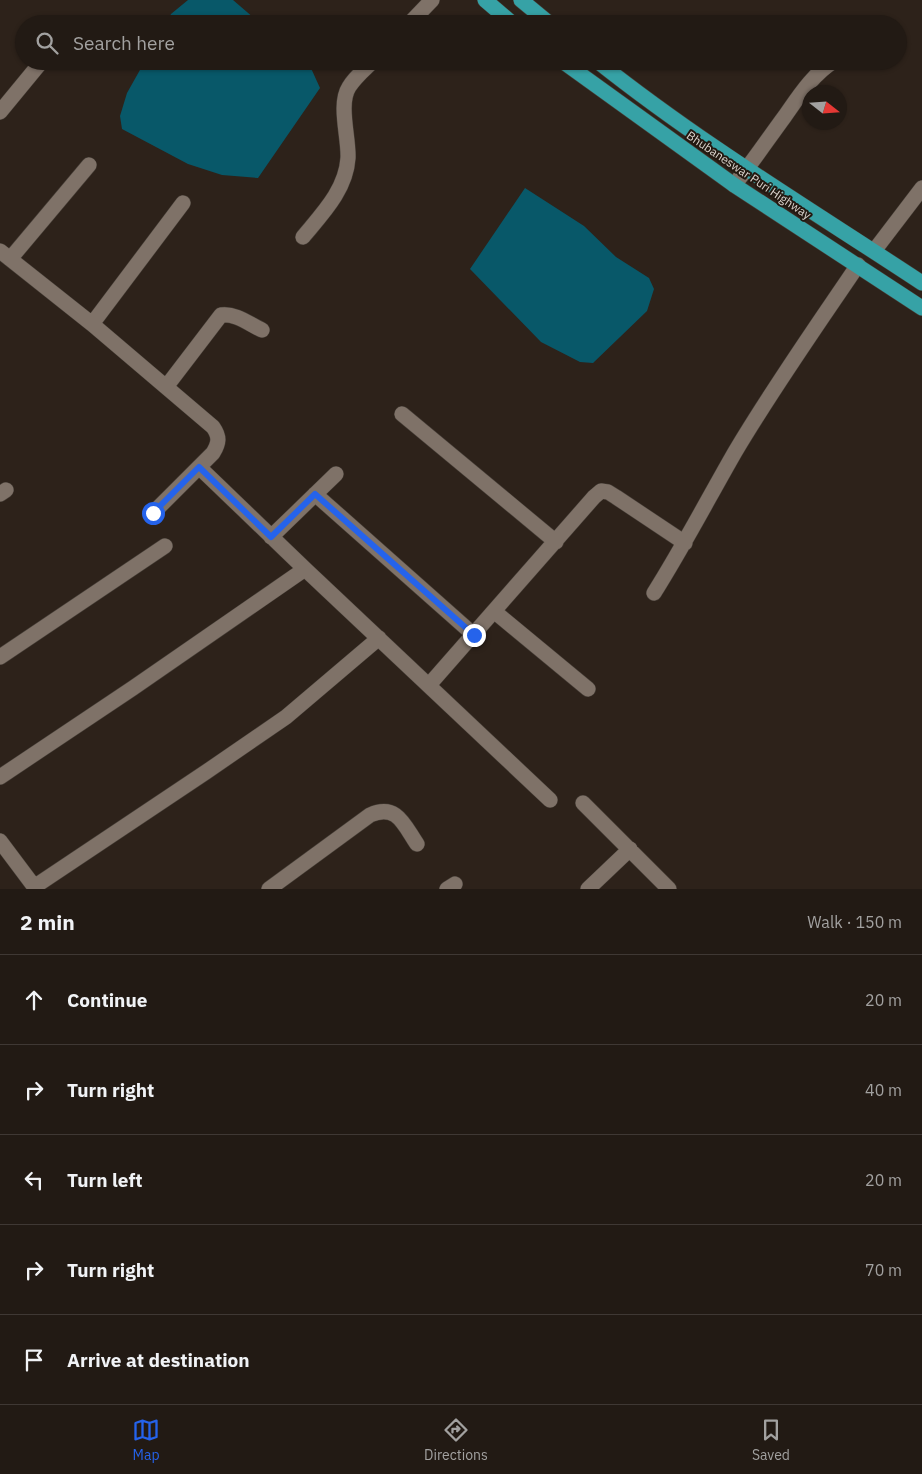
<!DOCTYPE html>
<meta charset="utf-8">
<style>
body{margin:0;font-family:"IBM Plex Sans",sans-serif;background:#2e2722;color:#f1f3f6}
.compass{position:absolute;left:802px;top:85px;width:45px;height:45px;border-radius:50%;background:#221a14;box-shadow:0 1px 4px #0004;rotate:107deg}
.stop{position:absolute;width:15px;height:15px;margin:-11px;border:4px solid #2563eb;border-radius:50%;background:#fff}
.stop.end{background:#2563eb;border-color:#fff;box-shadow:0 1px 5px #0008}
.list{margin:0;padding:0;list-style:none}
h2{display:flex;justify-content:space-between;align-items:center;height:65px;margin:0;padding:0 20px;font-size:21px}
h2 small{font-size:16px;font-weight:400;color:#a2a1a0}
.list li{display:grid;grid-template-columns:32px 1fr auto;gap:15px;align-items:center;box-sizing:border-box;height:90px;padding:0 20px;border-top:1px solid #3f3834}
.list b{display:block;font-size:19px;white-space:nowrap}
.list em{font-size:16px;font-style:normal;color:#a2a1a0}
.icon{flex:none;width:28px;height:28px;fill:none;stroke:currentColor;stroke-width:2;stroke-linecap:round;stroke-linejoin:round}
.map{position:relative;flex:none;width:922px;height:889px;overflow:hidden}
.search{position:absolute;background:#221a14;box-shadow:0 1px 4px #0004;left:15px;right:15px;top:15px;height:55px;display:flex;align-items:center;gap:12px;box-sizing:border-box;padding:0 18px;border-radius:28px;color:#a2a1a0;font-size:19px}
.sheet{height:515px;background:#221a14}
nav{display:flex;justify-content:space-around;align-items:center;box-sizing:border-box;height:70px;border-top:1px solid #3f3834;background:#221a14;font-size:14px;color:#a2a1a0}
nav a{display:grid;justify-items:center;gap:2px}
nav .on{color:#2563eb}
.map>svg:first-child{display:block}
.water{fill:#085869}
.lines{fill:none;stroke-linecap:round;stroke-linejoin:round}
.minor-casing{stroke:#484039;stroke-width:16}
.highway-casing{stroke:#484039;stroke-width:16}
.minor{stroke:#7f7268;stroke-width:15}
.highway{stroke:#36a2a6;stroke-width:15}
.route{stroke:#2563eb;stroke-width:6}
.labels{text-anchor:middle;dominant-baseline:central;stroke-width:4;stroke-linejoin:round;paint-order:stroke}
.street-label{font-size:12px;fill:#dbd4ce;stroke:#231911}
</style>
<div class="map">
<svg width="922" height="889" viewBox="0 0 922 889">
<rect width="100%" height="100%" fill="#2d221a"/>
<path class="water" d="M188,0H233L261,24H166L171,14Z
M145,61H304L310,66L320,88L258,178L222,175L188,164L122,129L120,116L127,93Z
M525,188L584,226L616,257L649,278L654,289L647,311L593,363L580,362L541,342L470,269Z"/>
<g class="lines">
<defs>
<path id="minor" d="M409,24L432,0
M860,61L862,62
M0,112L42,61
M734,185C752,163 768,139 785,116C799,96 813,74 834,61
M303,237C322,214 346,190 348,158C349,138 338,104 349,87C355,77 365,69 373,61
M0,251L92,324L213,427C220,437 219,443 213,453L153,513
M874,251L922,188
M10,259L89,165
M92,324L183,203
M166,387L221,315C236,313 249,324 262,330
M402,414L556,542
M199,467L305,569L550,800
M0,494L6,490
M315,494L474,635
M271,537L336,474
M654,593C683,547 708,499 735,452C773,388 816,327 858,265
M495,612L588,689
M0,657L165,546
M429,685L594,497L601,491L608,492L616,497L685,543
M0,777L133,688L305,569
M583,803L669,889
M0,841L36,889
M34,887L206,772L286,717L379,638
M269,889L370,815C397,803 404,825 417,844
M447,889L455,884
M588,889L630,849"/>
<path id="highway" d="M485,0L513,24
M521,0L550,24
M562,61L734,185L922,308
M597,61C700,143 813,211 922,283"/>
</defs>
<use href="#minor" class="minor-casing"/>
<use href="#highway" class="highway-casing"/>
<use href="#minor" class="minor"/>
<use href="#highway" class="highway"/>
</g>
<g class="lines">
<path class="route" d="M153,513L199,467L271,537L315,494L474,635"/>
</g>
<g class="labels">
<g class="street-label">
<text transform="translate(749 175) rotate(34)">Bhubaneswar Puri Highway</text>
</g>
</g>
</svg>
<svg class="compass" viewBox="-18 -18 36 36"><path d="M0-13l5 13h-10z" fill="#e53935"/><path d="M0 13l5-13h-10z" fill="#a2a1a0"/></svg>
<div class="stop" style="left:153px;top:513px"></div>
<div class="stop end" style="left:474px;top:635px"></div>
<div class="search"><svg class="icon" aria-label="search" viewBox="0 0 24 24"><circle cx="10" cy="10" r="6"/><path d="M15 15l6 6"/></svg>Search here</div>
</div>
<section class="sheet">
<h2>2 min<small>Walk · 150 m</small></h2>
<ul class="list">
<li><svg class="icon" aria-label="ahead" viewBox="0 0 24 24"><path d="M12 20V5M6 11l6-6 6 6"/></svg><div><b>Continue</b></div><em>20 m</em></li>
<li><svg class="icon" aria-label="right" viewBox="0 0 24 24"><path d="M7 20v-9h11M14 6l5 5-5 5"/></svg><div><b>Turn right</b></div><em>40 m</em></li>
<li><svg class="icon" aria-label="left" viewBox="0 0 24 24"><path d="M17 20v-9H6M10 6l-5 5 5 5"/></svg><div><b>Turn left</b></div><em>20 m</em></li>
<li><svg class="icon" aria-label="right" viewBox="0 0 24 24"><path d="M7 20v-9h11M14 6l5 5-5 5"/></svg><div><b>Turn right</b></div><em>70 m</em></li>
<li><svg class="icon" aria-label="arrive" viewBox="0 0 24 24"><path d="M6 21V4h12l-3 4 3 4H6"/></svg><div><b>Arrive at destination</b></div></li>
</ul>
</section>
<nav>
<a class="on"><svg class="icon" aria-label="map" viewBox="0 0 24 24"><path d="M3 6l6-2 6 2 6-2v14l-6 2-6-2-6 2zM9 4v14M15 6v14"/></svg>Map</a>
<a><svg class="icon" aria-label="directions" viewBox="0 0 24 24"><path d="M12 3l9 9-9 9-9-9zM9 14v-3h6M13 9l2 2-2 2"/></svg>Directions</a>
<a><svg class="icon" aria-label="saved" viewBox="0 0 24 24"><path d="M7 4h10v16l-5-4-5 4z"/></svg>Saved</a>
</nav>
